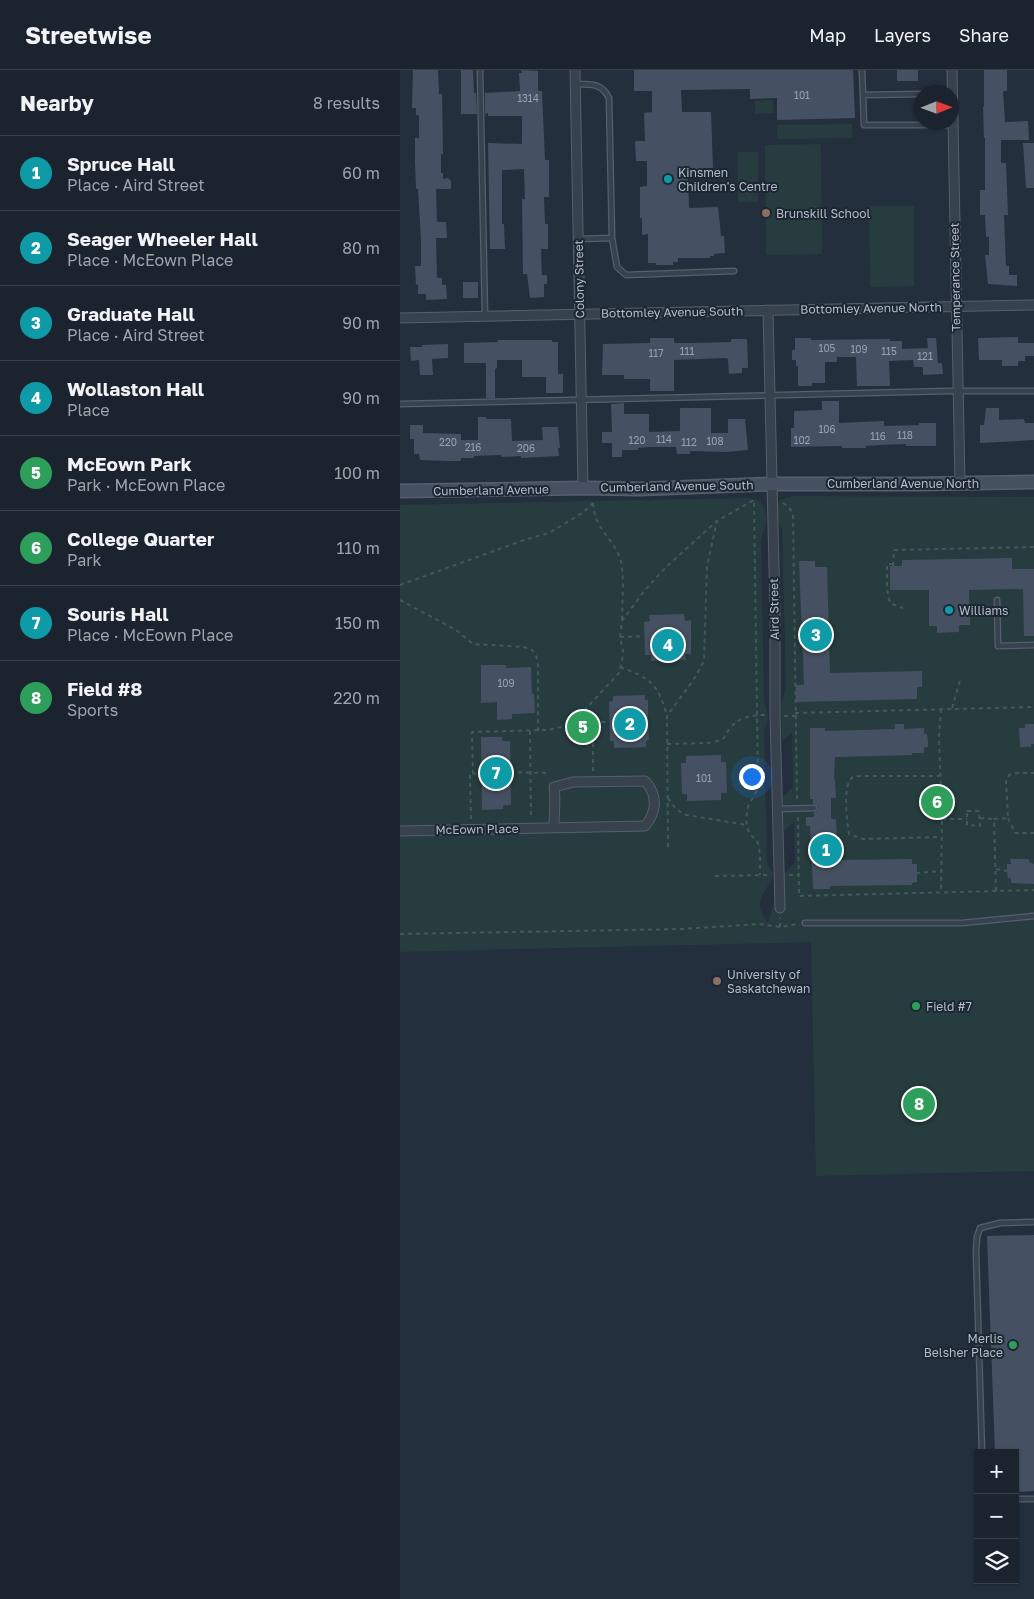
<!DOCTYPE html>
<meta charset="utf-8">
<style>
body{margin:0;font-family:"Golos Text",sans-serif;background:#282f3a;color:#f1f3f6}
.controls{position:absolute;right:15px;bottom:15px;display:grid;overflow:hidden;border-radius:0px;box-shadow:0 1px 4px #0004}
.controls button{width:45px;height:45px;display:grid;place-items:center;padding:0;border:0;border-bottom:1px solid #39404a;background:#1b232e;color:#f1f3f6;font:25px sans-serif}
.compass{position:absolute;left:514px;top:15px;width:45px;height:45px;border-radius:50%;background:#1b232e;box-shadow:0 1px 4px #0004;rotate:89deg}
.you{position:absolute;left:351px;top:706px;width:18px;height:18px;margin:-12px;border:4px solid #fff;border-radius:50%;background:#1a73e8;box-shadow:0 0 0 8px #1a73e833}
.badge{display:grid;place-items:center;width:32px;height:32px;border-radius:50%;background:#2563eb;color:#fff;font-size:16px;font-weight:700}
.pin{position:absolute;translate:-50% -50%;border:2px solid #fff;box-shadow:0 1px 5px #0006}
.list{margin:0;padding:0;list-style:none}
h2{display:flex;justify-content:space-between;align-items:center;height:65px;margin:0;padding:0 20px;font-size:21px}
h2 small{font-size:16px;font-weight:400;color:#a0a4aa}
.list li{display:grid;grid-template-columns:32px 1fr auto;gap:15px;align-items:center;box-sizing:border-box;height:75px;padding:0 20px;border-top:1px solid #39404a}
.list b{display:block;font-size:19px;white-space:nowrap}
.list p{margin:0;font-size:16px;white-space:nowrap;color:#a0a4aa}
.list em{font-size:16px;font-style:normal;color:#a0a4aa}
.icon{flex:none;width:28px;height:28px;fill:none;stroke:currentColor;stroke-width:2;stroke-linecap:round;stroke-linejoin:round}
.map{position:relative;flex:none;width:634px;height:1529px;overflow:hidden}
header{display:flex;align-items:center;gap:30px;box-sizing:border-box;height:70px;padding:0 25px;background:#1b232e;border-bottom:1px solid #39404a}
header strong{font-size:24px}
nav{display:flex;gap:28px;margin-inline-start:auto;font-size:18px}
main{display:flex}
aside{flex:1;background:#1b232e}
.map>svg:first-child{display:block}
.green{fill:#263c3f}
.building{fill:#455162}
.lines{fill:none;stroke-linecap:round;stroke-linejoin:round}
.lane-casing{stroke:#565f6c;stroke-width:7}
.street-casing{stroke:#565f6c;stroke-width:11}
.secondary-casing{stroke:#565f6c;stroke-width:15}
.path{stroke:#44595c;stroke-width:2;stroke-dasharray:4 4;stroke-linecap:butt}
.lane{stroke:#38414e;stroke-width:4.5}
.street{stroke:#38414e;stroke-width:9}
.secondary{stroke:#465061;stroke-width:12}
.culture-dot{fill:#0f9aa8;stroke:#1d2633;stroke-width:2}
.education-dot{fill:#8d6e63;stroke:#1d2633;stroke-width:2}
.leisure-dot{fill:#2e9e5b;stroke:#1d2633;stroke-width:2}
.labels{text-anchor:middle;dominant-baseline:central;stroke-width:4;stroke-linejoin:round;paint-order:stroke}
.number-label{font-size:10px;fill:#98a1af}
.poi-label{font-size:12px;fill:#b4bcc9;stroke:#1d2633;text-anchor:start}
.street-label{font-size:12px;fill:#b4bcc9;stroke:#1d2633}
</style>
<header>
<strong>Streetwise</strong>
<nav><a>Map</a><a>Layers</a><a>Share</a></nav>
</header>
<main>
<aside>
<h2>Nearby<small>8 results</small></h2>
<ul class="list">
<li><span class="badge" style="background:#0f9aa8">1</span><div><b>Spruce Hall</b><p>Place · Aird Street</p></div><em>60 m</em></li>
<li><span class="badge" style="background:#0f9aa8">2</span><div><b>Seager Wheeler Hall</b><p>Place · McEown Place</p></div><em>80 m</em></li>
<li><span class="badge" style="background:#0f9aa8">3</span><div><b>Graduate Hall</b><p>Place · Aird Street</p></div><em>90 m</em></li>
<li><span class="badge" style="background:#0f9aa8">4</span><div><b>Wollaston Hall</b><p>Place</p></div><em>90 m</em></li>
<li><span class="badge" style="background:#2e9e5b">5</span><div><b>McEown Park</b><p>Park · McEown Place</p></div><em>100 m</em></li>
<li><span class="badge" style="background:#2e9e5b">6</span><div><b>College Quarter</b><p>Park</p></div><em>110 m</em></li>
<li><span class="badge" style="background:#0f9aa8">7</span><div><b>Souris Hall</b><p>Place · McEown Place</p></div><em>150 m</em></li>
<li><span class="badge" style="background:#2e9e5b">8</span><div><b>Field #8</b><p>Sports</p></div><em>220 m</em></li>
</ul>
</aside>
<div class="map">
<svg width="634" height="1529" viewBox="0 0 634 1529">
<rect width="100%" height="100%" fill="#242f3e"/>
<path class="green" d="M373,30L374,43L355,44V31Z
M452,54V68L377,69V55Z
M421,74L422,184L366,185L365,75Z
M338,82H358V132H338Z
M469,136H514V216L470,217Z
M391,426L634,427V1101L416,1106L411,872L0,882V435L348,428C352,428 356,429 360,432C369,439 367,459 361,468L364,633C369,643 369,651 364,661L367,795C369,797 371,799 372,802C376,817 346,827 368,852L385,803L395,792L394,752L384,761L383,727L393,717L392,663L382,671L381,634L386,616L382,460C378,448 373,443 380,430Z"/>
<path class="building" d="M13,0H38L39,24H42L43,84H41V103H43V109L48,108L51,111V119H36L37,152H46L47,168H36L37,208H42V215H46L47,229L26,230V224H18V214L16,215L15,196H21V169L18,119H16L15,92V68H19V45H16V38H12Z
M61,0H73L74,23H76L77,44H61Z
M121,0L138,1V21H142L145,90H149V127H144L145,154H148V179H141L142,205H147V214H144V227L130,228L127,204H123L122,129H125L124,99L102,100V154H104L105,179H90L88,73L122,74V46H88V43L85,44V23L120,21L119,3H122Z
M234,0H453L455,48L377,50V28L350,29V19L281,20L282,42H311L313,98H303V106H288L289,138L318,137L321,166H324L325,183L314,184V186H310V188H278V192H273V195H256V193H248V164L242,165V148H240V117L247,116V91H236L235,71H245L244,43L252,42V21H234Z
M497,0H518V11H497Z
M584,0H607V21H603L605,52L628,51L629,70H601V93H606L608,145H604L606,196H609V205H617V216L588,214L585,185H589V167H586L585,145H580V120H585V68H584L583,37H584Z
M623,73H634V118H626Z
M63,212H78V228H63Z
M618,267V273H634V286H625V291H618V296H602V290H579L578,268Z
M250,268H274V273H293L331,272V269H347L348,298H342V303L329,304L328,289L326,288L274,290V321H250V309H224V305H202L203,274L250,273Z
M395,268H411V270L490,269V271H502V279L528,278L527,268H536L538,293H542L543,304L523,305V297H514L513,290L489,291L490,316H457L456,287H437V292H425V313H412V316H398V296H396V290H392V280H395Z
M98,270H152V272H158V304H163V323H146V307H122V290H97V298L95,299V328H86V293H64V273L98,272Z
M48,274V288L32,289L33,305H20L19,290L11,291L10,277H22V275Z
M422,331H439V353L484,351V356L519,355V353H536V376H506V374L480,375L466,376V378H442V376L391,377V358H394V341L422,340Z
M224,333V344H249V362L280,361V338H311V363H328V349H345L348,380L326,382L290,381V384H277L276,377H249L238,378V380H222V387H212V373H202V362H212L211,334Z
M586,338H599V350L624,349L625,353H634V370L580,373V355H584Z
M78,347H86V349H111L112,371L143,370L142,357H158L160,378H158L159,386L121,388V386L101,387V385L74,386V388H61V391H47L20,390L19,384H14V369H10V355H23V363L61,364V370H78Z
M612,488V499H634V566H624L623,519L569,520L570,555H559V562L537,563V556H529V520H490V496H502V490Z
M399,491H415V497H427L430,603L522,601V617H517V629L396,632V615H404Z
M284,544L285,551L291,550V584H285L286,590L251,591V585H245L244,552L250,551L249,545Z
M81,595H106V598L131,597L132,624H134L135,643L112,644V649L97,650V632L81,633Z
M245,625V630H248V646L249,670L246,671V677L214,678V671H210L209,632L213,631V626Z
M495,654H504V659L524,658V664H527L528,671V677H524V683H512V685L435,687L434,709H435L436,728H431V749H436L438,790L512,789V794H517V812L512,813V815L430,816V819H413L410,756H406V747H414V742L417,741L418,738L417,735L413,734V729H410V658H425V661L495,659Z
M625,654H634V674H631V677H620L619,658H625Z
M81,667H102V671H110L111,735H103V739L82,740Z
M321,685V692H326L327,723H321V730L287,731V724H282L281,693H286V686Z
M610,789H629V792L634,794V814L611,813V808H608L607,801V794H611Z
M634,1165V1421L615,1422V1383H595L587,1166Z"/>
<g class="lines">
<defs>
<path id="lane" d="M80,0L85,246
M462,0L463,25L522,24
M175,14C190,14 202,13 209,28L212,168L178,169
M463,25L464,55H553
M212,168L217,197L226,205L334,201
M0,334L549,321H634
M597,530L598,576L634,575
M378,739L414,738
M405,853H562L634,846
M582,1383L576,1181L577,1167L580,1158L600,1153L634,1152
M615,1429H634"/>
<path id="street" d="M175,0L183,418
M552,0L560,414
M368,240L375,540V645L380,838
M0,248L634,235
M0,761L245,756C257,742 258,725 245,711L173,712L154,717C156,730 154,744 154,758"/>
<path id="secondary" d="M0,421L183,418L240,419L372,414H518L634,412"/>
</defs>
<use href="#lane" class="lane-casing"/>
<use href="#street" class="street-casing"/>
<use href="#secondary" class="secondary-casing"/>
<path class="path" d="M193,433C195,461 212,466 220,488C225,503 222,534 222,551
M383,433L389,437L393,444L397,732
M493,494H487V519L490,533L503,538
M493,496L494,480L634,477
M0,515L127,469L149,463L184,442L193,433
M0,530L56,560L73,574L124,577L132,580L136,585L138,593V661
M220,567L244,566
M220,597C252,609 258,614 267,646
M552,638L561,607
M541,639L539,667L542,749L541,821
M395,643L634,637
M384,646H395
M173,650L184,651L193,657L200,652H213
M193,657V702
M130,661L131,748
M267,674L308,673C313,672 320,671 324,668C326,665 328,660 331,657C340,647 351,645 365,645
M110,702L148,703
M73,704L72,662L146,660L162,657L179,646L219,603L222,591L223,581L220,567L222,551L245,520L266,497L317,451L354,430L358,715C357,726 347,732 347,743C346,750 346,759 351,765C354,768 357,770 358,774C361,783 360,796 360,805
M541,706H465C462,706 456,706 453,707C442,712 447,753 449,764L463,769L541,767
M268,728C273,736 278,742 287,745L347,755
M567,741H579L580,756L567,755Z
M398,747L399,826L634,820
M580,748L593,749
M608,748L615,763H634
M71,749L70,704L82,703
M542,749H567
M268,777L267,646L294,609L304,591L307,496L317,451
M596,799L607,801
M516,803L542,801
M389,805H399
M315,806L369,805
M596,821L594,749L608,748L606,710L609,705L617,703H634
M380,857V848
M0,864L282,859L360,854L380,857L398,854"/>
<use href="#lane" class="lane"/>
<use href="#street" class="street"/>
<use href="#secondary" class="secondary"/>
</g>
<g class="culture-dot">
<circle cx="268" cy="109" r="5"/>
<circle cx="549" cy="540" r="5"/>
</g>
<g class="education-dot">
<circle cx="366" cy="143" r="5"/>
<circle cx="317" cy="911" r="5"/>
</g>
<g class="leisure-dot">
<circle cx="516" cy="936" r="5"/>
<circle cx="613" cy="1275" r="5"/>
</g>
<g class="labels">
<g class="number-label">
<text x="402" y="25">101</text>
<text x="128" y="28">1314</text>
<text x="427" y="278">105</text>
<text x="459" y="279">109</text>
<text x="287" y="281">111</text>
<text x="489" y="281">115</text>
<text x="256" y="283">117</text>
<text x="525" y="286">121</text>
<text x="427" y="359">106</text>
<text x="505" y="365">118</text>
<text x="478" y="366">116</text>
<text x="264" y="369">114</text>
<text x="237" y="370">120</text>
<text x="402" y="370">102</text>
<text x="315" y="371">108</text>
<text x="48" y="372">220</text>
<text x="289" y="372">112</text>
<text x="73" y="377">216</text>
<text x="126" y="378">206</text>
<text x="106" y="613">109</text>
<text x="304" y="708">101</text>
</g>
<g class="poi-label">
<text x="278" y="102">Kinsmen<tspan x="278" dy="14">Children's Centre</tspan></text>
<text x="376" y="143">Brunskill School</text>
<text x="559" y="540">Williams</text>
<text x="327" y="904">University of<tspan x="327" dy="14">Saskatchewan</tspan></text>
<text x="526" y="936">Field #7</text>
<text x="603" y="1268" text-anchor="end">Merlis<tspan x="603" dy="14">Belsher Place</tspan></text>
</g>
<g class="street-label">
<text transform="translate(555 207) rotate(-91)">Temperance Street</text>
<text transform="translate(179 209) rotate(-91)">Colony Street</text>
<text transform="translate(471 238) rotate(-1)">Bottomley Avenue North</text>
<text transform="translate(272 242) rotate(-1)">Bottomley Avenue South</text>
<text x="503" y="413">Cumberland Avenue North</text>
<text transform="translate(277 416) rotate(-1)">Cumberland Avenue South</text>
<text transform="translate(91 420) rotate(-1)">Cumberland Avenue</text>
<text transform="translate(374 539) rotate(-91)">Aird Street</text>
<text transform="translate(77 759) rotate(-1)">McEown Place</text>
</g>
</g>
</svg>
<div class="controls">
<button>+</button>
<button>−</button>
<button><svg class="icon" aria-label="layers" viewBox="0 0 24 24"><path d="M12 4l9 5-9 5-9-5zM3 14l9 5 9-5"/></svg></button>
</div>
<svg class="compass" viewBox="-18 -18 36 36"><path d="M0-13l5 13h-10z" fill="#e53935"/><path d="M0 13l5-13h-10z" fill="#a0a4aa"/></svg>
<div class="you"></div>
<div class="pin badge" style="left:426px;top:780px;background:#0f9aa8">1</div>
<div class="pin badge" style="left:230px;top:654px;background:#0f9aa8">2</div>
<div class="pin badge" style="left:416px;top:565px;background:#0f9aa8">3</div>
<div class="pin badge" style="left:268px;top:575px;background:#0f9aa8">4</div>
<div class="pin badge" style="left:183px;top:657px;background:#2e9e5b">5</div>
<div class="pin badge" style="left:537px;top:732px;background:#2e9e5b">6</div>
<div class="pin badge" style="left:96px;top:703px;background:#0f9aa8">7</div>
<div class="pin badge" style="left:519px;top:1034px;background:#2e9e5b">8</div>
</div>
</main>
